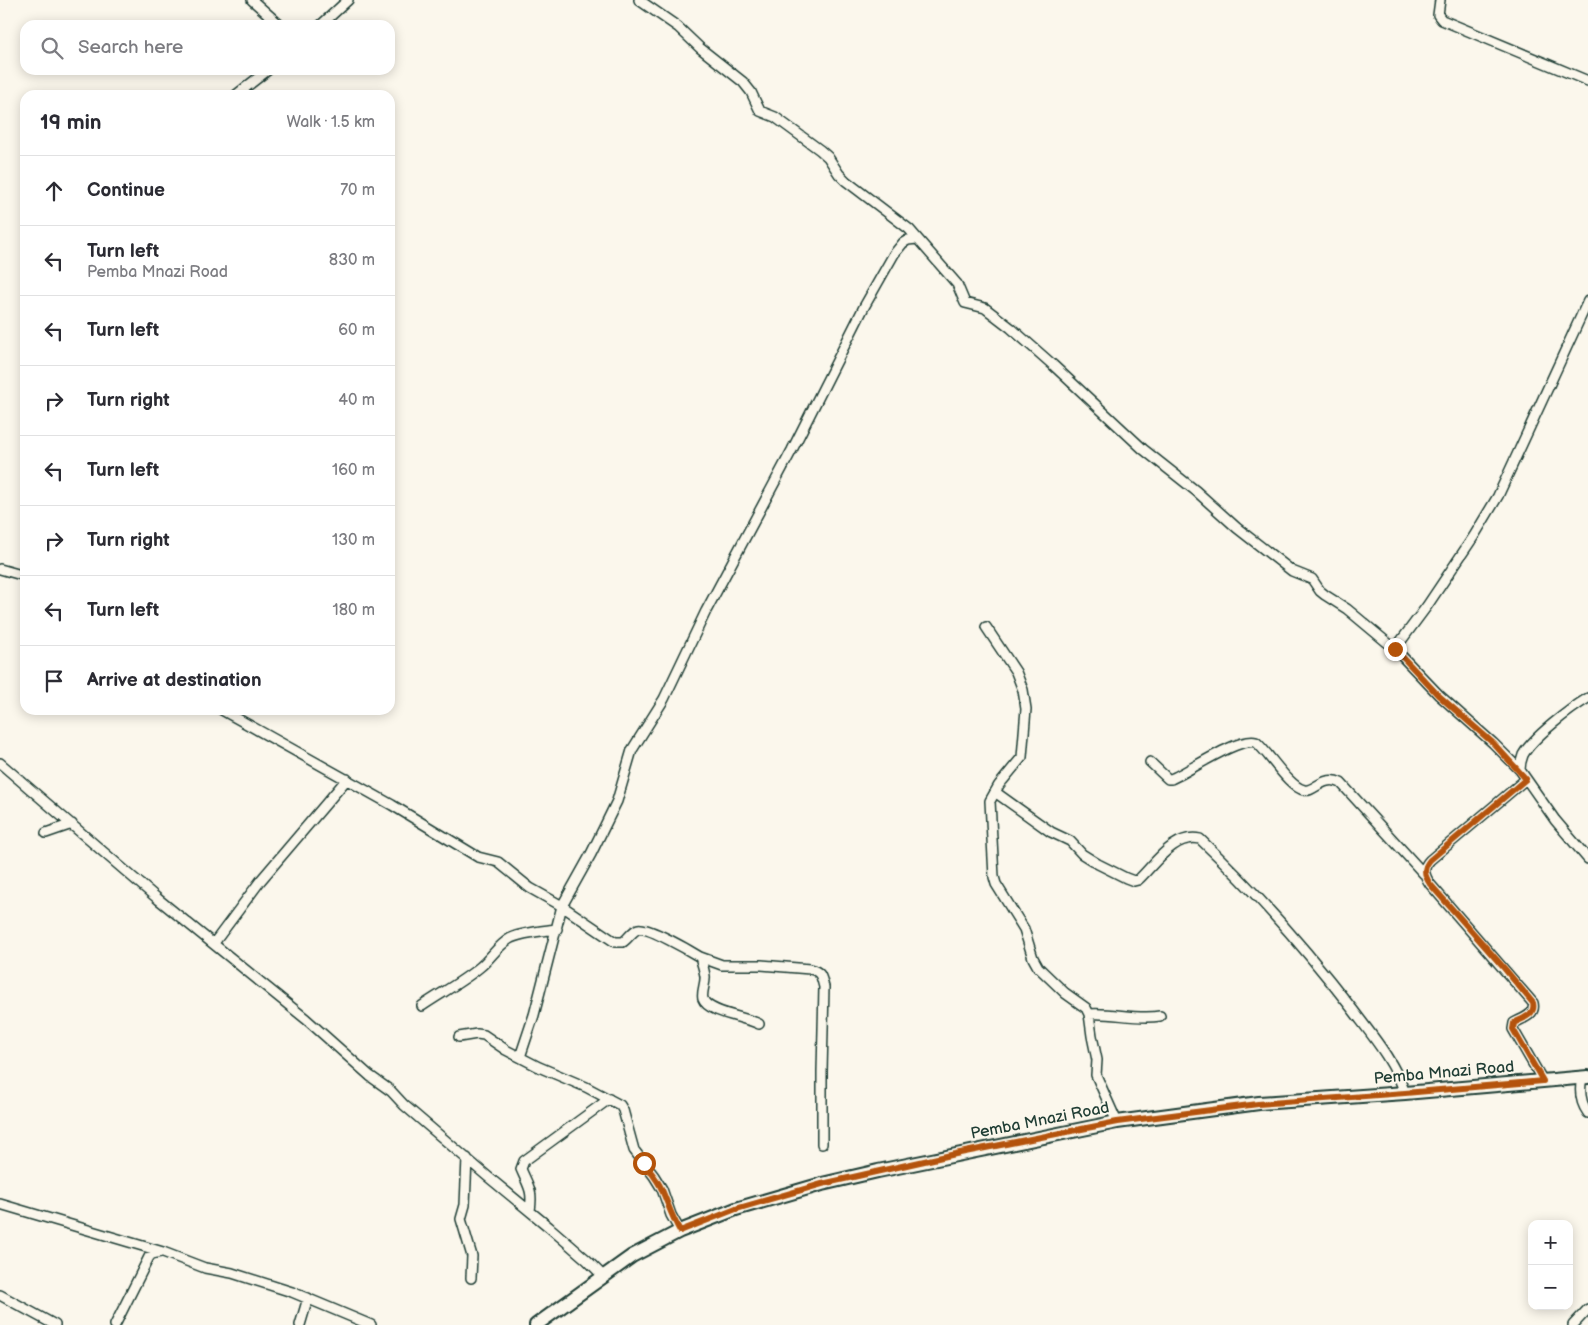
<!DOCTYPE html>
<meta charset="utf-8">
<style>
body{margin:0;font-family:"Balsamiq Sans",sans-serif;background:#f2f2f3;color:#2b2b33}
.controls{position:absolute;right:15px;bottom:15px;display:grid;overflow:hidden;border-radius:10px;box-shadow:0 2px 12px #0003}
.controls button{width:45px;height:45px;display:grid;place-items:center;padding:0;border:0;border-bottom:1px solid #e1e1e2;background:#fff;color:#2b2b33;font:25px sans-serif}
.stop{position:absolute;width:15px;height:15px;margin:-11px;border:4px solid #b45309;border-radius:50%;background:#fff}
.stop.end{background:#b45309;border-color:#fff;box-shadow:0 1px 5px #0008}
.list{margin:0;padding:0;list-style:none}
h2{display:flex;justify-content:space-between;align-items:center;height:65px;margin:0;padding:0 20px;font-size:21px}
h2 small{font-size:16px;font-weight:400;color:#7c7c81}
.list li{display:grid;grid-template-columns:32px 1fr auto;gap:15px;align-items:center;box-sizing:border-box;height:70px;padding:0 20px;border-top:1px solid #e1e1e2}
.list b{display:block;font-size:19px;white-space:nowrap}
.list p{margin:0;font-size:16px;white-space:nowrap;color:#7c7c81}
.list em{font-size:16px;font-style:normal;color:#7c7c81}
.icon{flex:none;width:28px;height:28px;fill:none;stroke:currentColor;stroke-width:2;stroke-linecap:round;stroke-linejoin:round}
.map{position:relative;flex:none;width:1588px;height:1325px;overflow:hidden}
.search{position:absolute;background:#fff;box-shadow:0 2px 12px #0003;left:20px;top:20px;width:375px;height:55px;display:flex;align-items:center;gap:12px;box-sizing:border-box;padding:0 18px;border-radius:15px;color:#7c7c81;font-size:19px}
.panel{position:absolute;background:#fff;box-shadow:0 2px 12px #0003;left:20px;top:90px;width:375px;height:625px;border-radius:15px}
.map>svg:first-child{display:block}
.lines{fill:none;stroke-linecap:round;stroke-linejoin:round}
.minor-casing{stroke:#1f3d34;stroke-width:12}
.secondary-casing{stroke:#1f3d34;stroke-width:16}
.minor{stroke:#fbf7ec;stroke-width:9}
.secondary{stroke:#fbf7ec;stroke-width:12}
.route{stroke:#b45309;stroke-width:6}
.labels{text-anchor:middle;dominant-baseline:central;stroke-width:4;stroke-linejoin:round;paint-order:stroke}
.street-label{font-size:16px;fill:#1f3d34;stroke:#fbf7ec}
</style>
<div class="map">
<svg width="1588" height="1325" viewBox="0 0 1588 1325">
<rect width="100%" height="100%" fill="#fbf7ec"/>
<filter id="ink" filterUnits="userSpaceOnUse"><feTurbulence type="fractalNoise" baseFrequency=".02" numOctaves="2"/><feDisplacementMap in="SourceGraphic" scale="10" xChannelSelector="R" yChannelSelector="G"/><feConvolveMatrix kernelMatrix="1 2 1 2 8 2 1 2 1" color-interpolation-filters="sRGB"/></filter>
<g filter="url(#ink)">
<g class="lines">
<defs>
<path id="minor" d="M252,0L280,25
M639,0L678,27L700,48L743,82L751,92L760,111L775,117L820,150L828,157L839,174L846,181L909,229L957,284L965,303L985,308L1011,328L1053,365L1143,449L1196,491L1237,528L1292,571L1312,579L1320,591L1325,595L1347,609L1395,649L1439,695L1493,743L1520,770L1555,820L1588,859
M1440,0L1438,15L1442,20L1588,81
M321,25L348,0
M236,95L268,70
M0,569L25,576
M986,627L1016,672L1023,690L1026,709L1022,757L999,785L990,801L994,877L996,884L1024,929L1033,958L1038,967L1065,993L1086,1008L1089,1014L1092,1036L1097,1060L1096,1075L1117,1122
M1395,649L1427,606L1474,536L1498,496L1588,301
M222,710L392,805L478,857L498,862L530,888L562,906L615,942H623C628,939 632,931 638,929C647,926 690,951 700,957C702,963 704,969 705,976C706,983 701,992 703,999C708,1013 746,1017 759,1024
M1150,762L1168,779H1171C1190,771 1238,737 1256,742C1269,753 1289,787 1304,790C1314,793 1323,774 1341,783L1424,874
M0,763L158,899L306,1019L370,1076L391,1091L404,1105L487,1176L549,1227L587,1260L604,1277
M1520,770C1520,765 1521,760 1523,755C1533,737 1570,709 1588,698
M1526,779L1430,860C1422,868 1424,875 1430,884L1533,1003C1536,1015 1523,1018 1514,1023L1513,1029L1543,1081
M995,792L1051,832L1070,841L1082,854L1098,864L1126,878L1134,881L1138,880C1155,864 1174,833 1200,839C1256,892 1306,949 1353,1010C1374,1038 1393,1060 1405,1093
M46,833L72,824
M214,943L261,880L347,779
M700,957L722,965H761L810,969C822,972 821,977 824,987L822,1072V1144
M422,1006C441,993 462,982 480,967C491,958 498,945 511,938C524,932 543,931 557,929
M1089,1014C1113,1012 1136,1020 1160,1016
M459,1037L477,1034L484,1035L506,1050L539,1067L586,1087L620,1105L623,1110L634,1150L654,1176L662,1189L671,1215L680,1231
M520,1057L534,1015L562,906L591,854L617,801L632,750L664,699L706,611L792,450L864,307L894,254L903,243L908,240L917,239
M1582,1078C1579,1091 1580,1102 1588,1113
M467,1158L465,1205L461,1219L472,1256L471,1278
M0,1204L163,1252L205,1268L232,1273L292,1292L371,1325
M530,1211C533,1190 529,1188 521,1169L524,1161L609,1099
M0,1295L55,1325
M115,1325L149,1257L152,1254L161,1252
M300,1325L308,1298
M1573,1325L1588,1309"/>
<path id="secondary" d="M536,1325L632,1256L680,1231L736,1209L822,1184L878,1171L1117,1122L1259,1103L1405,1093L1588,1077"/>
</defs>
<use href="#minor" class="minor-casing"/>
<use href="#secondary" class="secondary-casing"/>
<use href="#minor" class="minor"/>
<use href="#secondary" class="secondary"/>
</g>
</g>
<g class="lines" filter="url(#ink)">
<path class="route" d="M644,1163C650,1171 658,1180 662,1190C668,1204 672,1217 680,1231L736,1209L822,1184L960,1153L1117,1122L1258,1104L1405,1093L1543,1081L1513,1029L1514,1023C1523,1018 1536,1015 1533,1003L1504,968L1430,884C1424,875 1423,868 1430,860L1526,779L1493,743L1438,695L1395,649"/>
</g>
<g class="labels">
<g class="street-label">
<text transform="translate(1444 1073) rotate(-5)">Pemba Mnazi Road</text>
<text transform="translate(1040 1121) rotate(-11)">Pemba Mnazi Road</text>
</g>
</g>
</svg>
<div class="controls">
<button>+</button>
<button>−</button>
</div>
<div class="stop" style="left:644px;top:1163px"></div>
<div class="stop end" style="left:1395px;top:649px"></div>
<div class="search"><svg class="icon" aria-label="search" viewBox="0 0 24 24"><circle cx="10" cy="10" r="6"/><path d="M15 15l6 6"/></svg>Search here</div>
<section class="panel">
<h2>19 min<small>Walk · 1.5 km</small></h2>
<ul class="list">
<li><svg class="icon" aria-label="ahead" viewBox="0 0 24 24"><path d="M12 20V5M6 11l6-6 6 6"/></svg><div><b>Continue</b></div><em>70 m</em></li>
<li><svg class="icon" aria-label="left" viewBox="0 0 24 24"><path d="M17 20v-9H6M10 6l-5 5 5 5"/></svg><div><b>Turn left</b><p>Pemba Mnazi Road</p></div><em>830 m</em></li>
<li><svg class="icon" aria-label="left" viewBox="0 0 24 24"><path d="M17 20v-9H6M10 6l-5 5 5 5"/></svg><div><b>Turn left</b></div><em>60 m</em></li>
<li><svg class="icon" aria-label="right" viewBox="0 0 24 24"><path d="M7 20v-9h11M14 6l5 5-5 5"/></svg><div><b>Turn right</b></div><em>40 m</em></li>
<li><svg class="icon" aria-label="left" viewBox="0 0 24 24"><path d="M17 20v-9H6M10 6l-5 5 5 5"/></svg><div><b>Turn left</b></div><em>160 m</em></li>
<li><svg class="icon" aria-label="right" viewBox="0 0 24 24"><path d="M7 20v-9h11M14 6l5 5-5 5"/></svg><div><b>Turn right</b></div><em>130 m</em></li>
<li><svg class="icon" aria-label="left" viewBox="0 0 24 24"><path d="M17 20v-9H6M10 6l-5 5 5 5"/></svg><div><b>Turn left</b></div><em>180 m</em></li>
<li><svg class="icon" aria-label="arrive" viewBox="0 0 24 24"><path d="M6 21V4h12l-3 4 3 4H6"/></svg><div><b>Arrive at destination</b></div></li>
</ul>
</section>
</div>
